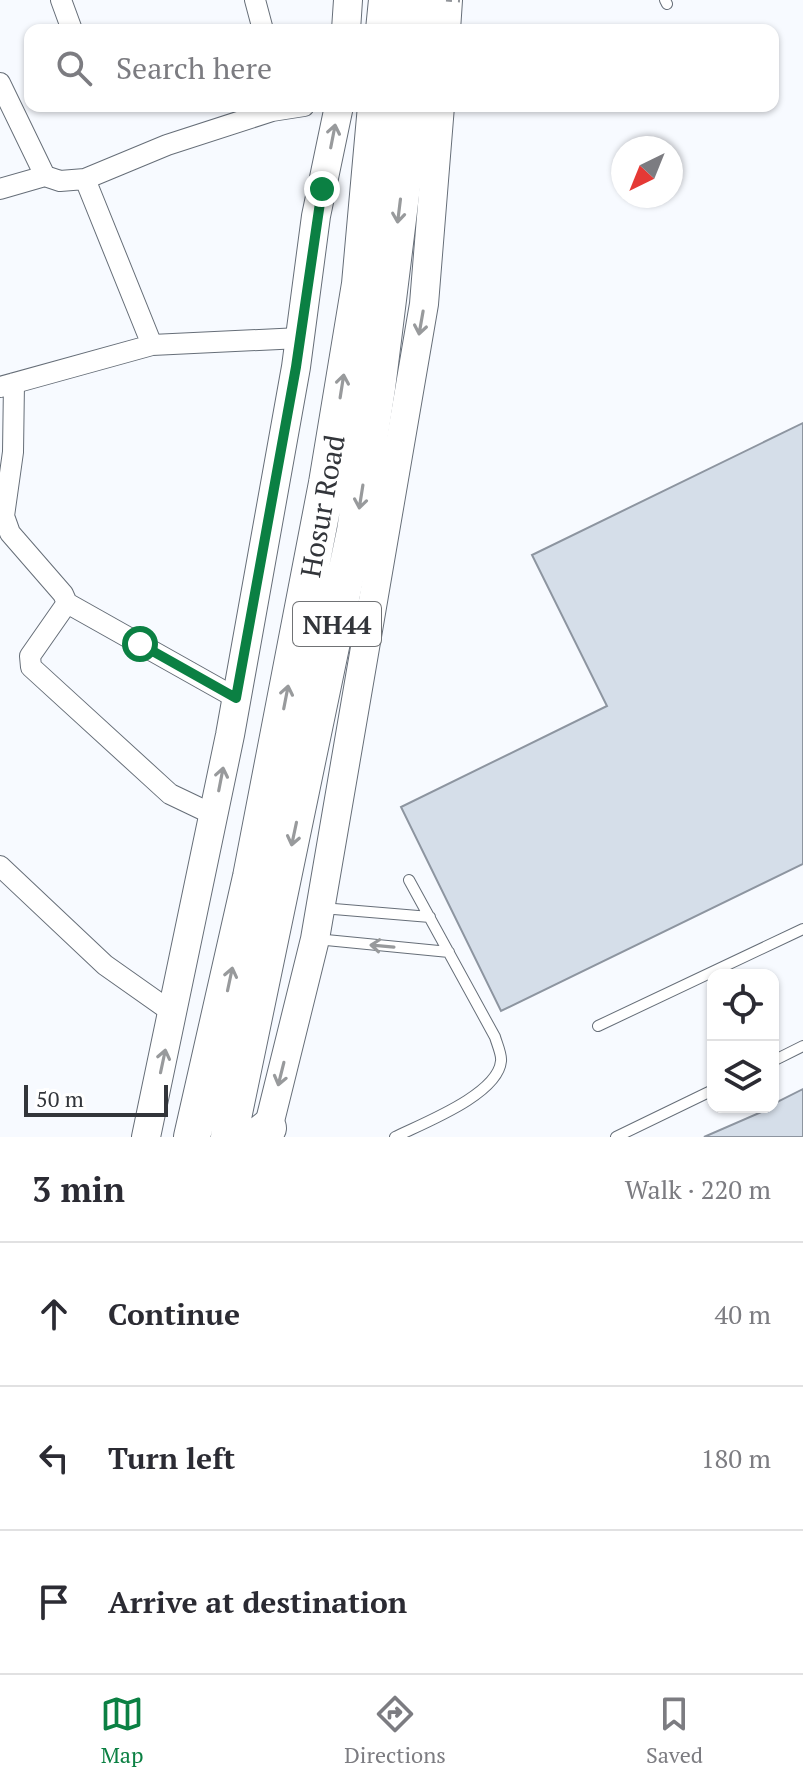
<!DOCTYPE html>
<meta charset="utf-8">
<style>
body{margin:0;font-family:"PT Serif",serif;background:#f7f7f7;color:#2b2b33}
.controls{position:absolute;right:24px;bottom:24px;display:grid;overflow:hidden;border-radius:16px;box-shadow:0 2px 6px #0004}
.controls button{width:72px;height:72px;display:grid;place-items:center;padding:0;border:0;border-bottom:2px solid #e1e1e2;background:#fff;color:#2b2b33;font:40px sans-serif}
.compass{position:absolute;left:611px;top:136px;width:72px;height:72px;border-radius:50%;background:#fff;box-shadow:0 2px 6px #0004;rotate:223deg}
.scale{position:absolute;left:24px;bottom:20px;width:144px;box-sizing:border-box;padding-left:8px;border:4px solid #32353a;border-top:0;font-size:22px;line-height:28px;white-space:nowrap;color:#32353a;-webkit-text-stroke:6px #fff;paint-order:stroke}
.stop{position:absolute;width:24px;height:24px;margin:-18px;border:6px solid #0b8043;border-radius:50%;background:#fff}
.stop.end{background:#0b8043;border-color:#fff;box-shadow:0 2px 8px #0008}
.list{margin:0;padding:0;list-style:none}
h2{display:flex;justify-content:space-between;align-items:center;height:104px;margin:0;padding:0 32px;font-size:34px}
h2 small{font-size:26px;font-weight:400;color:#7c7c81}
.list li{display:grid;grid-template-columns:52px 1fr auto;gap:24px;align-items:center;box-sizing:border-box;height:144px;padding:0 32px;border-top:2px solid #e1e1e2}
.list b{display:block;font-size:30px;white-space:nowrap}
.list em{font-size:26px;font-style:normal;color:#7c7c81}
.icon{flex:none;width:44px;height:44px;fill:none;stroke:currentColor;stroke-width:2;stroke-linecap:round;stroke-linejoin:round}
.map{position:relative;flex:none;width:803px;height:1137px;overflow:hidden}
.search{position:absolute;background:#fff;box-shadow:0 2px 6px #0004;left:24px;right:24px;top:24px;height:88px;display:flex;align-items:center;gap:20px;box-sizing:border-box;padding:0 28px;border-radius:16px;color:#7c7c81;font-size:30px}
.sheet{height:536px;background:#fff}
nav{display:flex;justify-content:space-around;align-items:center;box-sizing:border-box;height:112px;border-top:2px solid #e1e1e2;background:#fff;font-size:22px;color:#7c7c81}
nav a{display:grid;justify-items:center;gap:4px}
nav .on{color:#0b8043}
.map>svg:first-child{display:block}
.building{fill:#d5dee9;stroke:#8d95a0;stroke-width:2}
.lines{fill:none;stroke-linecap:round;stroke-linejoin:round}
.lane-casing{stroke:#666e78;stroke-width:12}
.street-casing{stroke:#666e78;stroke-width:22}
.secondary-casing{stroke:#666e78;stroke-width:30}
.highway-casing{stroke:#666e78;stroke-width:38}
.lane{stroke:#fff;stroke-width:10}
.street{stroke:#fff;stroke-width:20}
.secondary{stroke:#fff;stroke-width:28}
.highway{stroke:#fff;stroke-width:36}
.path-bridge{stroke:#919499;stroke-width:3;stroke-dasharray:6 6;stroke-linecap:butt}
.oneway{stroke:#989a9c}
.route{stroke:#0b8043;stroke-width:10}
.labels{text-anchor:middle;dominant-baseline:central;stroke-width:7;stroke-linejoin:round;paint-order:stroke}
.shield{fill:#fff;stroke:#707275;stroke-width:2}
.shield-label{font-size:26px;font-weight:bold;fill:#32353a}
.street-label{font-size:28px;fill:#32353a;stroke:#fff}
</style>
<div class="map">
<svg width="803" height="1137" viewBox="0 0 803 1137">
<rect width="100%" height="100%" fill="#f7faff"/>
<path class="building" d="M803,423V864L501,1011L401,807L607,706L532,555Z
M803,1089V1137H704L773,1107V1104Z"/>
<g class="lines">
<defs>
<path id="lane" d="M665,0L667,4
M322,908L430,917
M316,939L449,952
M598,1026L803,929
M773,1061L803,1046
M395,1137C421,1124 498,1095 501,1061C502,1055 497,1044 495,1037L409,880
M616,1137L713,1090"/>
<path id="street" d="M61,0L72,30
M255,0L263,30
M0,83L45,176L60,181L85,179L167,145L272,111L304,106
M85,179L152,345
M0,189L45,176
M14,383L13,452L4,516L10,533L63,594L67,603L30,656L31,667L170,794L214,815
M0,387L152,345L300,338
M67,603L236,698
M0,866L105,965L173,1013"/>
<path id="secondary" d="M346,30L348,0
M446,30L448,0
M146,1137L230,735L296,367L316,216L339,106
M266,1137L315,939L424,304L440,106"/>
<path id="highway" d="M384,30L387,0
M417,30L420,0
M192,1137L251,877L327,483L360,284L376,106
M229,1137L355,531L377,388L412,106
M257,1137L268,1128"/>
</defs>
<use href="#lane" class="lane-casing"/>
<use href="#street" class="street-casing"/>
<use href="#secondary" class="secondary-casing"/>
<use href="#highway" class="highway-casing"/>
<use href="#lane" class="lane"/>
<use href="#street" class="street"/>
<use href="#secondary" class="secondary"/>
<use href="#highway" class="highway"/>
<path class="path-bridge" d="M446,0L460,1"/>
</g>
<defs><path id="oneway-shaft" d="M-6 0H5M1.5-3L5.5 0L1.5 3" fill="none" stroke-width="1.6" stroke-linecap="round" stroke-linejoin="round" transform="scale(2)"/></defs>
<g class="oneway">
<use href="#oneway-shaft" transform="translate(333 136) rotate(-79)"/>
<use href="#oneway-shaft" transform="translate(399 211) rotate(97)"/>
<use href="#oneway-shaft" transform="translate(421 323) rotate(100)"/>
<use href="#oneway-shaft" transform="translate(342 386) rotate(-81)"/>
<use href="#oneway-shaft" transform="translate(361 497) rotate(99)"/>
<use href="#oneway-shaft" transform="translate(286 697) rotate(-79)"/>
<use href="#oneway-shaft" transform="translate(221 779) rotate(-79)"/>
<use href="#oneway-shaft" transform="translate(294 834) rotate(102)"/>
<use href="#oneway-shaft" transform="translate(382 946) rotate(-175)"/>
<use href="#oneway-shaft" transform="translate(230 979) rotate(-78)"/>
<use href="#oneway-shaft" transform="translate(163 1061) rotate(-78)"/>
<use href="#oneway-shaft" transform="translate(281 1074) rotate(104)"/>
</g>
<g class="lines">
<path class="route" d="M140,644L236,698L296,367L322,189"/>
</g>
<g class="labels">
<rect class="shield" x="293" y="602" width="88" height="44" rx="6"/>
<g class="shield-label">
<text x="337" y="624">NH44</text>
</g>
<g class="street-label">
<text transform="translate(322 506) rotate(-80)">Hosur Road</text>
</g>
</g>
</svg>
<div class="controls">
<button><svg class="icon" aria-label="locate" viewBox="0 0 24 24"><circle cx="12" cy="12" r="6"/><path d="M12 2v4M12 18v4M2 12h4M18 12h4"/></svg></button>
<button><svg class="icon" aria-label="layers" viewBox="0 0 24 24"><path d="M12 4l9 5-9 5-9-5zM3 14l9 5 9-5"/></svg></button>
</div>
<svg class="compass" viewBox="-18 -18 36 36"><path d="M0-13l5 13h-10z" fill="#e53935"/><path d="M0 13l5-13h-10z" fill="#7c7c81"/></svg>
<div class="scale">50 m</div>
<div class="stop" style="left:140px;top:644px"></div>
<div class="stop end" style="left:322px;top:189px"></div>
<div class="search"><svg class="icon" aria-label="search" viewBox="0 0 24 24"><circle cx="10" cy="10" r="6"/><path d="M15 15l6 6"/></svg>Search here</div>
</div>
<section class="sheet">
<h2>3 min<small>Walk · 220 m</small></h2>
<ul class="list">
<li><svg class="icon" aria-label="ahead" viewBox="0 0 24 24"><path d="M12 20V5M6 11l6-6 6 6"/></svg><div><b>Continue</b></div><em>40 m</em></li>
<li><svg class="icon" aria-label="left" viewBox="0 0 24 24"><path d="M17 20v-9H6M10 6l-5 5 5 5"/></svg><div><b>Turn left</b></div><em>180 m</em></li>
<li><svg class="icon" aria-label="arrive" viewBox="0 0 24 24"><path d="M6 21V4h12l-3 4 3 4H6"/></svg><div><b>Arrive at destination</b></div></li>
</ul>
</section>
<nav>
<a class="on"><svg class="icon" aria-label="map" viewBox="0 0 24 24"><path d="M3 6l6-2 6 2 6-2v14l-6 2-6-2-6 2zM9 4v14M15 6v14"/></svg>Map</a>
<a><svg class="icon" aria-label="directions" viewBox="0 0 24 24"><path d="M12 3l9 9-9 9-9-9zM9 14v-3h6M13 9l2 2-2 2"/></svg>Directions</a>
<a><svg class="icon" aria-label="saved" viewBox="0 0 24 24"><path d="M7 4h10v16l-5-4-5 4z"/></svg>Saved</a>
</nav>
